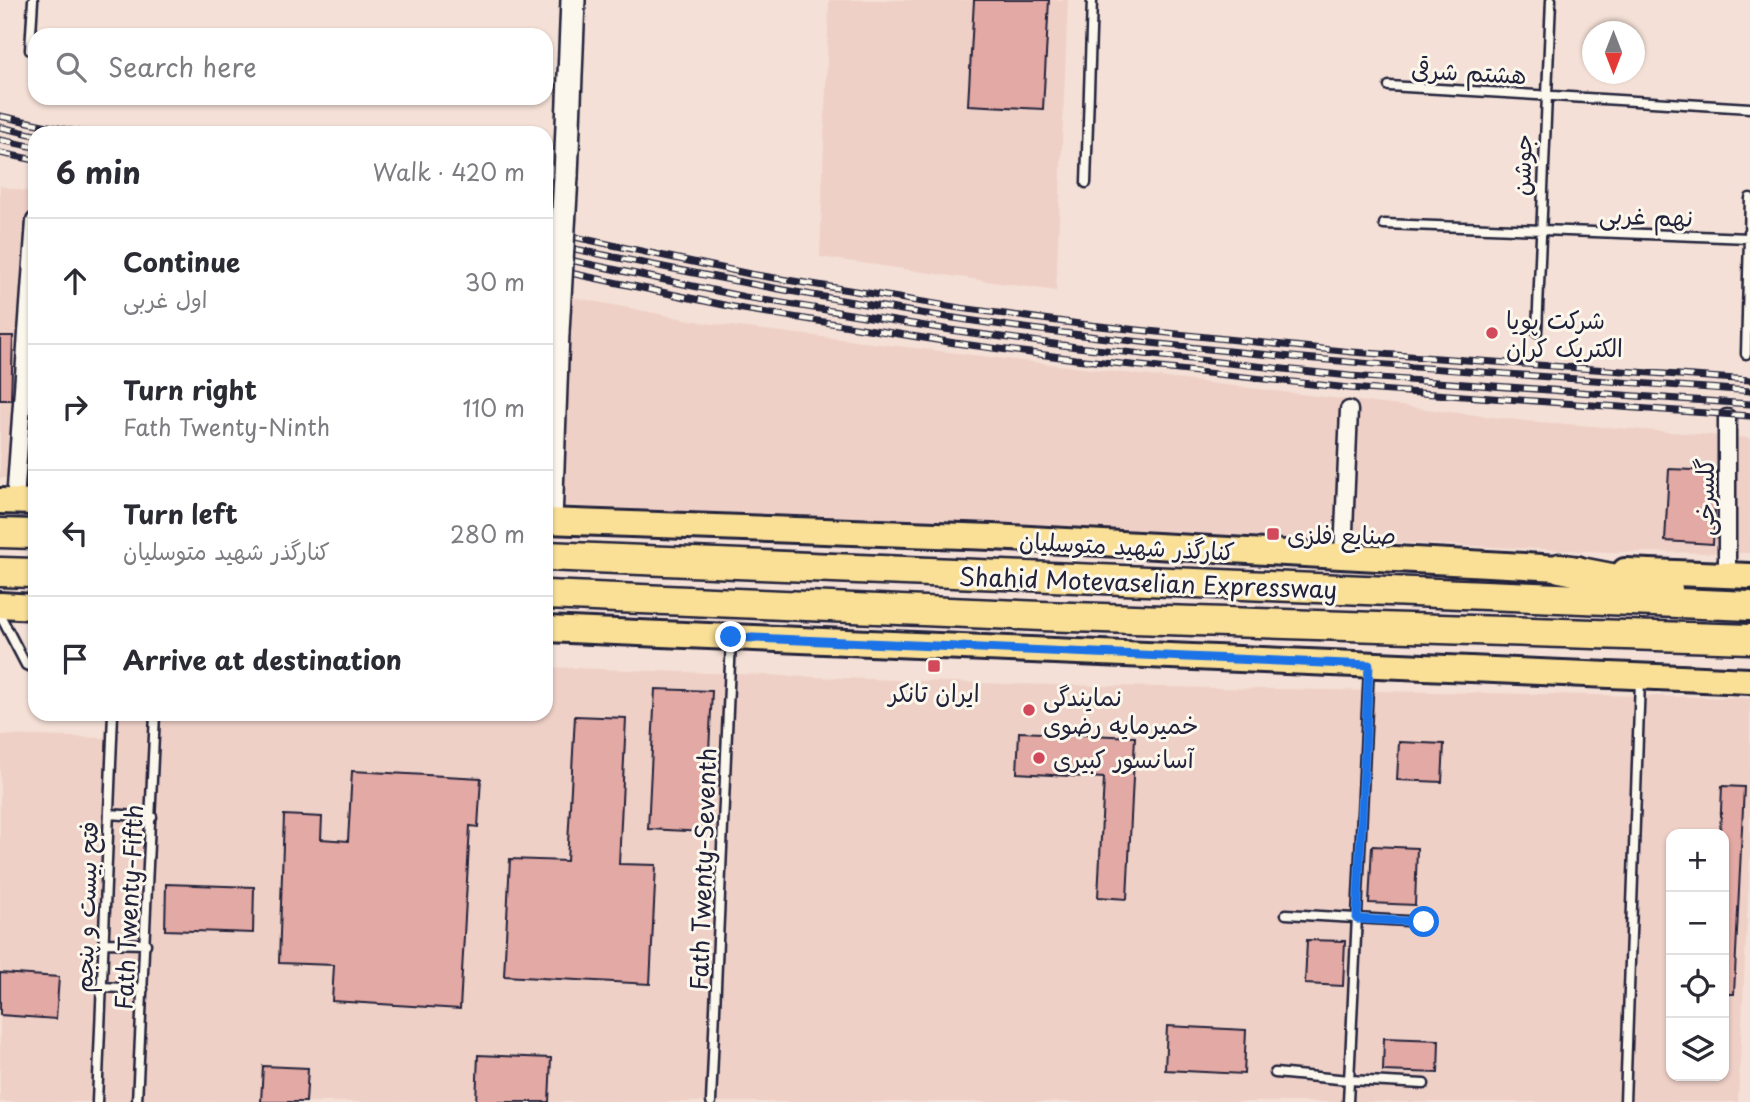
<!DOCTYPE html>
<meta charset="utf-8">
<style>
body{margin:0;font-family:"Playpen Sans","Playpen Sans Arabic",sans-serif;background:#f2f2f3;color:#2b2b33}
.controls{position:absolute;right:21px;bottom:21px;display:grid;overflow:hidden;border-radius:14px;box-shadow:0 2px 5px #0004}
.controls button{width:63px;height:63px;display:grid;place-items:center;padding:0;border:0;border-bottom:2px solid #e1e1e2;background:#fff;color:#2b2b33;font:35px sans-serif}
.compass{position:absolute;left:1582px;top:21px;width:63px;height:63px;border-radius:50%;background:#fff;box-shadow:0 2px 5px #0004;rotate:180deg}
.stop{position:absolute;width:21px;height:21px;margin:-16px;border:5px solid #1a73e8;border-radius:50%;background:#fff}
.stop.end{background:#1a73e8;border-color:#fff;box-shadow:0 2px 7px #0008}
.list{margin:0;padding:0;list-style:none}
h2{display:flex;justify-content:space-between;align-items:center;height:91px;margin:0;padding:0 28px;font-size:30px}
h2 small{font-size:23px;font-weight:400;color:#7c7c81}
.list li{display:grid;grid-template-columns:46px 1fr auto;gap:21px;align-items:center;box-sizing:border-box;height:126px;padding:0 28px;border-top:2px solid #e1e1e2}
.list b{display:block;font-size:26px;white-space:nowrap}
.list p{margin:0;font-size:23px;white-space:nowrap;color:#7c7c81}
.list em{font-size:23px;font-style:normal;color:#7c7c81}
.icon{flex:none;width:38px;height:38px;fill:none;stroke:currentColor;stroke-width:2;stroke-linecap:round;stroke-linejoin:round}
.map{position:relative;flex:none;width:1750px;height:1102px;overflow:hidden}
.search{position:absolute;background:#fff;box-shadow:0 2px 5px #0004;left:28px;top:28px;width:525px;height:77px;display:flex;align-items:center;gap:18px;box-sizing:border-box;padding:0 24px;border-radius:21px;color:#7c7c81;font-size:26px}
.panel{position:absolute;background:#fff;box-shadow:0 2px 5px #0004;left:28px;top:126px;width:525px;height:595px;border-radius:21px}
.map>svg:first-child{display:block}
.built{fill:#efd0c7;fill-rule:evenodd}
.building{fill:#e3a9a4;stroke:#22223b;stroke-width:2}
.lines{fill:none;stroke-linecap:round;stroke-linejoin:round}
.lane-casing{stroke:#22223b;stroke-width:13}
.street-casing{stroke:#22223b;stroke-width:21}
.secondary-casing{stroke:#22223b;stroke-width:28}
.primary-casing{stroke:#22223b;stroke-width:30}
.highway-casing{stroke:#22223b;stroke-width:33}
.lane{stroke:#fbf7ec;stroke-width:8}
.street{stroke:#fbf7ec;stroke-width:16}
.secondary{stroke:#fbf7ec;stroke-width:23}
.primary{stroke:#fadf96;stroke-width:24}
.highway{stroke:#fadf96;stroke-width:28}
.rail-casing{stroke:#22223b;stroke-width:7}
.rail{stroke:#fbf7ec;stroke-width:4.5;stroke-dasharray:13;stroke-linecap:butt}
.secondary-bridge-casing{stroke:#22223b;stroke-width:28;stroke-linecap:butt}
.secondary-bridge{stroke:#fbf7ec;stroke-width:23}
.route{stroke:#1a73e8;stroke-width:9}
.poi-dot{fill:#d1495b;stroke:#fbf7ec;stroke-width:2.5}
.labels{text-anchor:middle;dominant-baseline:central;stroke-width:6;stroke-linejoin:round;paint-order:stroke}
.street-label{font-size:24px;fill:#22223b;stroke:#fbf7ec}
.poi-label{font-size:24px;fill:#22223b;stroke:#fbf7ec;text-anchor:start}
</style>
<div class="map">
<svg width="1750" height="1102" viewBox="0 0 1750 1102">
<rect width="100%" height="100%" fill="#f4e0d6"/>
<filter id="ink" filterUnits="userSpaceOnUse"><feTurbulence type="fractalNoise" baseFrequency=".0143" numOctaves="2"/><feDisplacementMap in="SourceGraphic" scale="14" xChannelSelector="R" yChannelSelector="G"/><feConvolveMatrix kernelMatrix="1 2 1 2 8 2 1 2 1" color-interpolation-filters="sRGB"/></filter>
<g filter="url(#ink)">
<path class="built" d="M829,0H1068L1056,291L820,257Z
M0,186L35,193V480L0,478Z
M546,292L706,323L1526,421L1750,438V553L1609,552L546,505Z
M546,667L1006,684L1750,698V857L1738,1102H0V735L104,738L106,714H546ZM1671,834H1724V1076H1671Z"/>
<path class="building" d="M974,0H1049L1043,109L968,105Z
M0,336H13L11,400H0Z
M1669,469L1717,471L1713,544L1665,541Z
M655,689L712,691L705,832L648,829Z
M575,716L626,718L619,864L656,865L650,984L504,976L510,859L567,861Z
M1019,732L1135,737L1127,899L1098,897L1104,778L1017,773Z
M1399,742L1444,744L1442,782L1397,780Z
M352,771L481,778L478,827L470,826L460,1009L332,1001L334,965L279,963L284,815L322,817L321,839L348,841Z
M1722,786L1744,787L1734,994H1724V834H1720Z
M1372,846L1417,848L1415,905L1369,903Z
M166,884L254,887L253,933L165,930Z
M1307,940L1345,941L1343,986L1305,984Z
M0,973L59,977L56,1019L0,1015Z
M1167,1026L1246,1030L1244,1074L1165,1070Z
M1384,1038L1439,1040L1438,1073L1383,1071Z
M478,1055L551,1058L549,1102H476Z
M263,1066L308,1068L306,1102H261Z"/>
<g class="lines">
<defs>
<path id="lane" d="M33,0L30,50L35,51
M1389,86L1750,108
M1086,183L1092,0
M1384,224L1749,238
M1537,332L1551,0
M1746,354L1750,198
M0,615L26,665L35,668
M109,814L152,817
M1286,914L1424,922
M104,943L146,944
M101,987L143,989
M1275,1073L1349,1080L1424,1084
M97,1102L113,714
M137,1102L155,714
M711,1102L731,640
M1348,1102L1369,668
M1625,1102L1640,680"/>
<path id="street" d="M15,501L35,221
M1343,556L1349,410
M1727,576V418"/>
<path id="secondary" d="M566,176L573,0
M550,521L557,332"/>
<path id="primary" d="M0,501L35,502
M546,521L992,537L1578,569
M1625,571L1750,576
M0,605L35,607
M546,629L1750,681"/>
<path id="highway" d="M0,533L35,534
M546,556L1750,606
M1560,568L1668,589
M0,572L35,573
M546,595L1041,616L1750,639"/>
</defs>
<use href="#lane" class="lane-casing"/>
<use href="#street" class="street-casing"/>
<use href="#secondary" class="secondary-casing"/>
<use href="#primary" class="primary-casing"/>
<use href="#highway" class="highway-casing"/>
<use href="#lane" class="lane"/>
<use href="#street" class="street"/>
<use href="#secondary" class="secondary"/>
<use href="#primary" class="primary"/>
<use href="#highway" class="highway"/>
<defs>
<path id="rail" d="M0,116L81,133
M0,127L35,135
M0,140L35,147
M0,153L35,160
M546,231L750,274L960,308L1080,324L1352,352L1750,380
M546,243C723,280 901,314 1081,335C1303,362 1527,375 1750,391
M546,255L745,297L957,331L1077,347L1350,376L1750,404
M546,268L743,309L955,343L1075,359L1349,388L1750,416"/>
</defs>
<use href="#rail" class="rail-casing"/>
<use href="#rail" class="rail"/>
<defs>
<path id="secondary-bridge" d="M557,332L566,176"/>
</defs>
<use href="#secondary-bridge" class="secondary-bridge-casing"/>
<use href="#secondary-bridge" class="secondary-bridge"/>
</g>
</g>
<g class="lines" filter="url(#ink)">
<path class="route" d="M731,637L1369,665L1357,919L1424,922"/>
</g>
<g class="poi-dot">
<circle cx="1492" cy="333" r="7"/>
<rect x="1266" y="527" width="14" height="14" rx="3.5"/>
<rect x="927" y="659" width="14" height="14" rx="3.5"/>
<circle cx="1029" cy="710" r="7"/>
<circle cx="1039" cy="758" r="7"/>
</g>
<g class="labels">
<g class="street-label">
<text transform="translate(1469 71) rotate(3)">هشتم شرقی</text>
<text transform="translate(1521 165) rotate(-88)">جوشن</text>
<text transform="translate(1646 215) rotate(2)">نهم غربی</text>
<text transform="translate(1704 497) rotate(-90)">گلسرخی</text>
<text transform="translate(1127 545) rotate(3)">کنارگذر شهید متوسلیان</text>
<text transform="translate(1148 582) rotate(2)">Shahid Motevaselian Expressway</text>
<text transform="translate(702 869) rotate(-88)">Fath Twenty-Seventh</text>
<text transform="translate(85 907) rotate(-88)">فتح بیست و پنجم</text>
<text transform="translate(128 907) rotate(-87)">Fath Twenty-Fifth</text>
</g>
<g class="poi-label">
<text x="1506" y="319">شرکت پویا<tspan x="1506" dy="28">الکتریک کران</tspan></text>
<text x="1287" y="534">صنایع فلزی</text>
<text x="934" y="692" text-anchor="middle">ایران تانکر</text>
<text x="1043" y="696">نمایندگی<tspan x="1043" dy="28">خمیرمایه رضوی</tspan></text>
<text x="1053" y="758">آسانسور کبیری</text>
</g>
</g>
</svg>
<div class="controls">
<button>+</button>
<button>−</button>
<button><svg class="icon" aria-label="locate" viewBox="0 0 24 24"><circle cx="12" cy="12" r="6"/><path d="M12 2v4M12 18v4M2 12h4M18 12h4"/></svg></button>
<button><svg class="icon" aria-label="layers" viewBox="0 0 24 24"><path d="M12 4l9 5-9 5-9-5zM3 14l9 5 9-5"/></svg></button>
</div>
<svg class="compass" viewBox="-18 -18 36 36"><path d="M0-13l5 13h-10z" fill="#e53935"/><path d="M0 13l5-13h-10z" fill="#7c7c81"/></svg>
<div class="stop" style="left:1424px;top:922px"></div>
<div class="stop end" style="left:731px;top:637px"></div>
<div class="search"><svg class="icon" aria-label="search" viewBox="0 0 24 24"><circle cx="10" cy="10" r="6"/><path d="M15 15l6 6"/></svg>Search here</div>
<section class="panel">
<h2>6 min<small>Walk · 420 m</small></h2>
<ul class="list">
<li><svg class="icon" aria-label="ahead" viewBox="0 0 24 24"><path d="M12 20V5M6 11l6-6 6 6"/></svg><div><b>Continue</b><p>اول غربی</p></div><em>30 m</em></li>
<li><svg class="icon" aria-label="right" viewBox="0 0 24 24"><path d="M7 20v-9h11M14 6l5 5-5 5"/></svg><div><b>Turn right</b><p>Fath Twenty-Ninth</p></div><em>110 m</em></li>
<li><svg class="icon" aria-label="left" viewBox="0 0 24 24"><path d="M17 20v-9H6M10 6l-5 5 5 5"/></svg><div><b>Turn left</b><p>کنارگذر شهید متوسلیان</p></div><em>280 m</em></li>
<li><svg class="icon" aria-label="arrive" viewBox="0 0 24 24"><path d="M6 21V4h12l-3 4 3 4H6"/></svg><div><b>Arrive at destination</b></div></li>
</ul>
</section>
</div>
